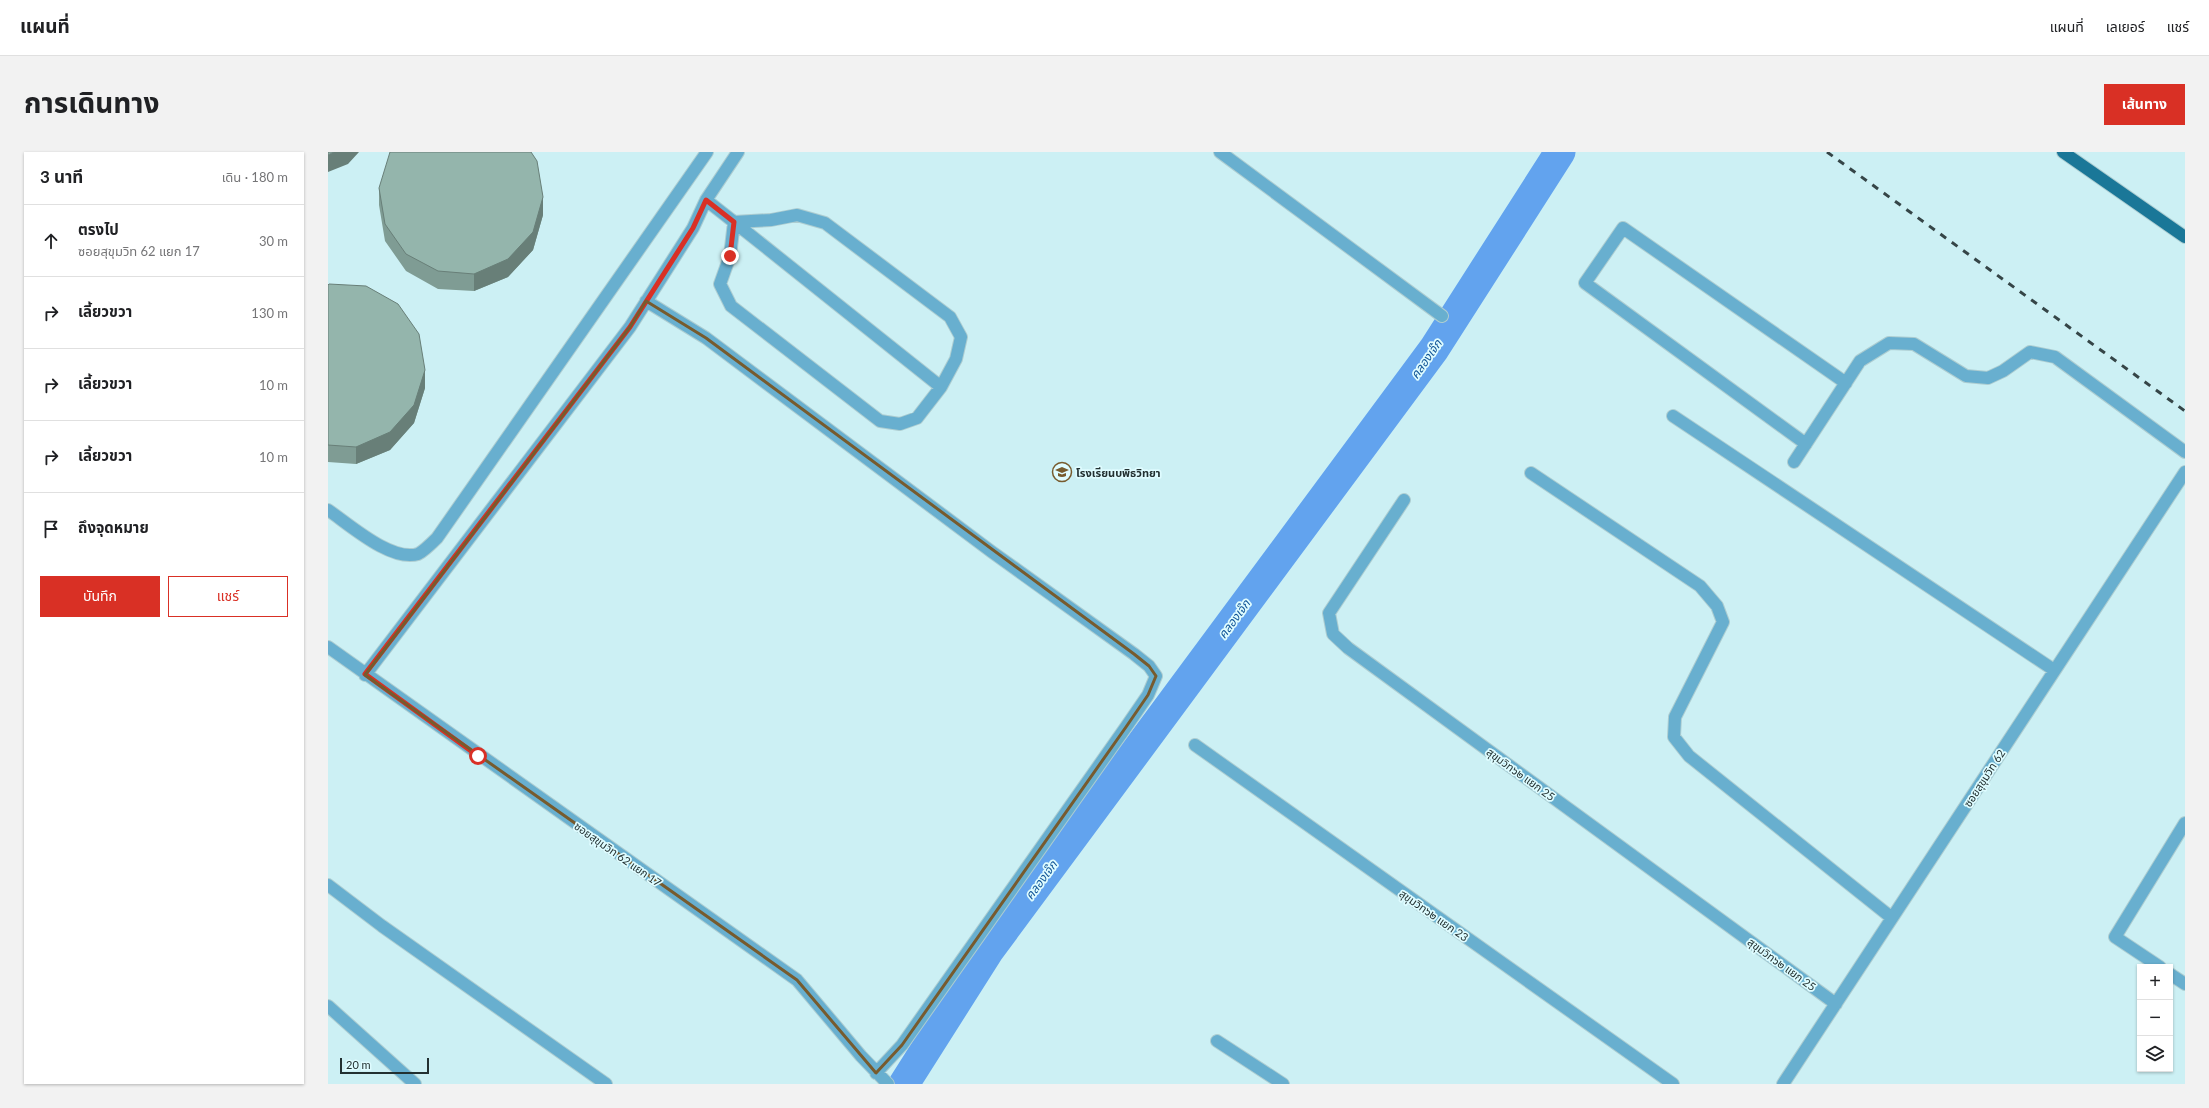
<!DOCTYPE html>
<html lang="th">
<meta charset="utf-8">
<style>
body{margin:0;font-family:Lato,"Noto Sans Thai",sans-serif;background:#f2f2f2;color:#202124}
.controls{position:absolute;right:12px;bottom:12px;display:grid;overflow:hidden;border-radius:0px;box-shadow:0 1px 3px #0004}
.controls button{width:36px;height:36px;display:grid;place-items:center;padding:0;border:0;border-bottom:1px solid #e0e0e0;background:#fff;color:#202124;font:20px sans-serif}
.scale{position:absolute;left:12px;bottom:10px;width:89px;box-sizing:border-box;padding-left:4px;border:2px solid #223031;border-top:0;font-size:11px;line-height:14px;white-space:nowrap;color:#223031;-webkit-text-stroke:3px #dffcff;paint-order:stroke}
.stop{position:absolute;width:12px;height:12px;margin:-9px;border:3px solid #d93025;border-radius:50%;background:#fff}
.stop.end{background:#d93025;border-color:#fff;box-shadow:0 1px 4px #0008}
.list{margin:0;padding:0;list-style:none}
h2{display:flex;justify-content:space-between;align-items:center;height:52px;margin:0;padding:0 16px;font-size:17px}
h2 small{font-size:13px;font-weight:400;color:#757577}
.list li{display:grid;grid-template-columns:26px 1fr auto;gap:12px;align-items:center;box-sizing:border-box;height:72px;padding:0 16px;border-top:1px solid #e0e0e0}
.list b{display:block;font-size:15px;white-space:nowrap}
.list p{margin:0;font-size:13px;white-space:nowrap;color:#757577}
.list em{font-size:13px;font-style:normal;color:#757577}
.actions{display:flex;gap:8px;padding:12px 16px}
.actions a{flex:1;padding:9px 0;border:1px solid #d93025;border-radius:0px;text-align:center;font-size:14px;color:#d93025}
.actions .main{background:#d93025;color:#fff}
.icon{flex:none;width:22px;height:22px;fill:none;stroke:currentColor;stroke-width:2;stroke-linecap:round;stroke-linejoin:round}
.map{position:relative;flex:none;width:1857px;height:932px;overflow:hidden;border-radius:0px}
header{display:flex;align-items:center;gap:24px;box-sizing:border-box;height:56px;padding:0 20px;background:#fff;border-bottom:1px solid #e0e0e0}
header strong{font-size:19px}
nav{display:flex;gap:22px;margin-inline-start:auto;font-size:14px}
.intro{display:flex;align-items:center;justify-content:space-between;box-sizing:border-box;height:96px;padding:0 24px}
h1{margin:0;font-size:28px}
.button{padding:10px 18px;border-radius:0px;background:#d93025;color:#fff;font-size:14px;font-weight:700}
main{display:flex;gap:24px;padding:0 24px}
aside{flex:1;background:#fff;border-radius:0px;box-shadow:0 1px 3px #0004}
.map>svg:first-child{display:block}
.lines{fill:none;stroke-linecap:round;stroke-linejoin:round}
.canal{stroke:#62a3ee;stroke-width:31}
.minor-casing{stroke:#adcdd1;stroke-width:14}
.major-casing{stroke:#adcdd1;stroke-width:14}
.minor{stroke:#68afcf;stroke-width:12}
.major{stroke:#1a7798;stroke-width:12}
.rail{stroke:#354547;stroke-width:3;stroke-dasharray:7 7;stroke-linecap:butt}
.wall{fill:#7f9c94}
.shaded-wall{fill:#687f78}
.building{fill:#94b5ac;stroke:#687f78}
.route{stroke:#d93025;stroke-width:5}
.marked{fill:none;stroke:#775b2e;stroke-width:3;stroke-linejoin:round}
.labels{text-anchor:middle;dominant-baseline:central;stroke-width:3.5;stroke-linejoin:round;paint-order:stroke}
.poi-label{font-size:11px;font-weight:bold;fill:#223031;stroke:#dffcff;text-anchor:start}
.street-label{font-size:11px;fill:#223031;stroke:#dffcff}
.water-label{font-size:12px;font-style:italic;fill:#105497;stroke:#dffcff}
</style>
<header>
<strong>แผนที่</strong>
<nav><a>แผนที่</a><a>เลเยอร์</a><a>แชร์</a></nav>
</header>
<div class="intro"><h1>การเดินทาง</h1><a class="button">เส้นทาง</a></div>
<main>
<aside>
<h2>3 นาที<small>เดิน · 180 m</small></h2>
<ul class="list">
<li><svg class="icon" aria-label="ahead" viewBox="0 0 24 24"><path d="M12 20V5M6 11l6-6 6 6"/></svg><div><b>ตรงไป</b><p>ซอยสุขุมวิท 62 แยก 17</p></div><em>30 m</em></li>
<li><svg class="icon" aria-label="right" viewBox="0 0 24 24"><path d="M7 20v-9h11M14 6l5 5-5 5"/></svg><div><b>เลี้ยวขวา</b></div><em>130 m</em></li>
<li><svg class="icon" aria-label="right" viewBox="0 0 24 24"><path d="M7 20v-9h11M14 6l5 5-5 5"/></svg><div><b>เลี้ยวขวา</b></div><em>10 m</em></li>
<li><svg class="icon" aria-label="right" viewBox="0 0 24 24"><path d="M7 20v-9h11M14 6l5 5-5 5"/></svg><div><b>เลี้ยวขวา</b></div><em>10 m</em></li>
<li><svg class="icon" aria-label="arrive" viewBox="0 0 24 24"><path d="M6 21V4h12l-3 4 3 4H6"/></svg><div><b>ถึงจุดหมาย</b></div></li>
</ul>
<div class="actions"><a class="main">บันทึก</a><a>แชร์</a></div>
</aside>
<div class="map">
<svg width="1857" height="932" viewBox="0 0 1857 932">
<rect width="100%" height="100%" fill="#ccf0f4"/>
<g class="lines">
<path class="canal" d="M576,932L661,798L1106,197L1232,0"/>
<defs>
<path id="minor" d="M892,0L1114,164
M378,48L406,70L443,68L469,63L497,71L622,165L633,185L628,207L613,235L589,266L572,272L552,269L403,154L392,132L402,104L406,70
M406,70L613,235
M318,149L378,186L664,400L806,502L821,514L828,524L820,543L798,575L574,893L548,921
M1345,264L1726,518
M1478,292L1257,131L1295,76L1518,231
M1466,310L1532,209L1561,191L1586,192L1638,224L1660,226L1675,219L1702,200L1727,205L1857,300
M1203,321L1372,434L1389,454L1395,470L1347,565L1346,585L1361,604L1564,766
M1076,348L1001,461L1005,482L1020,496L1508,852
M0,358C22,373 63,410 90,402C96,399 104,391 109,386L379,0
M0,495L469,828L533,904L560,932
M37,523L302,175L365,76L378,48L410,0
M867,593L1345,932
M0,733L54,774L278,932
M1832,815L1787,785L1857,671
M1842,822L1857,832
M0,854L87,932
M889,889L955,932
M1455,932L1857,320"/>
<path id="major" d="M1735,0L1857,85"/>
</defs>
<use href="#minor" class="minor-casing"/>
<use href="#major" class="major-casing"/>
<use href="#minor" class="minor"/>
<use href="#major" class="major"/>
<path class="rail" d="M1499,0L1857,259"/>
</g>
<path class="wall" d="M51,36L215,63L205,98L180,125L146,139L110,137L78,119L57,89L51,53Z
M0,133L97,236L86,271L62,298L28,312L0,310Z"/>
<path class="shaded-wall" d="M6,0H31L20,12L0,20V3Z
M215,45V63L205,98L180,125L146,139V122Z
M97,218V236L86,271L62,298L28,312V295Z"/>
<path class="building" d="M0,0H6L0,3Z
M62,0H203L209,9L215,45L205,80L180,107L146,122L110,119L78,102L57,72L51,36Z
M1,132L38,134L70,152L91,182L97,218L86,253L62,280L28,295L0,293V133Z"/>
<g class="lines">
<path class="route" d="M150,604L37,522L302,175L365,76L378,48L406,70L402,104"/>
</g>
<path class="marked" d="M318,149L378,186L806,502L821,514L828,524L820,543L798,575L574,893L548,921L469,828L37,523L302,175Z"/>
<defs>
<symbol id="school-ring" viewBox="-11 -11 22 22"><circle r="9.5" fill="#dffcff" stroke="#775b2e" stroke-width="1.5"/><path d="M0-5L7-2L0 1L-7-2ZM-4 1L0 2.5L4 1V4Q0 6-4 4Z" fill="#775b2e"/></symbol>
</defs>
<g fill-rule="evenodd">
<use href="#school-ring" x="723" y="309" width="22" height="22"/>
</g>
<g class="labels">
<g class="poi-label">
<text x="748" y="320">โรงเรียนบพิธวิทยา</text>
</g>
<g class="street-label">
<text transform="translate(1193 622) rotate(36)">สุขุมวิท๖๒ แยก 25</text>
<text transform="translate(1656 626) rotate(-57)">ซอยสุขุมวิท 62</text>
<text transform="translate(290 702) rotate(35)">ซอยสุขุมวิท 62 แยก 17</text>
<text transform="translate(1106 763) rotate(35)">สุขุมวิท๖๒ แยก 23</text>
<text transform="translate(1454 812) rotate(36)">สุขุมวิท๖๒ แยก 25</text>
</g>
<g class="water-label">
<text transform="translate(1098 207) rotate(-55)">คลองเจ๊ก</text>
<text transform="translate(906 467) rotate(-54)">คลองเจ๊ก</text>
<text transform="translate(713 728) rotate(-54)">คลองเจ๊ก</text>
</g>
</g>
</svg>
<div class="controls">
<button>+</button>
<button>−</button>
<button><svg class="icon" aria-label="layers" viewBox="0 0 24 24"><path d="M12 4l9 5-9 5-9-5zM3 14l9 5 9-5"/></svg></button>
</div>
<div class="scale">20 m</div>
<div class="stop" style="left:150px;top:604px"></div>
<div class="stop end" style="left:402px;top:104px"></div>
</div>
</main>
